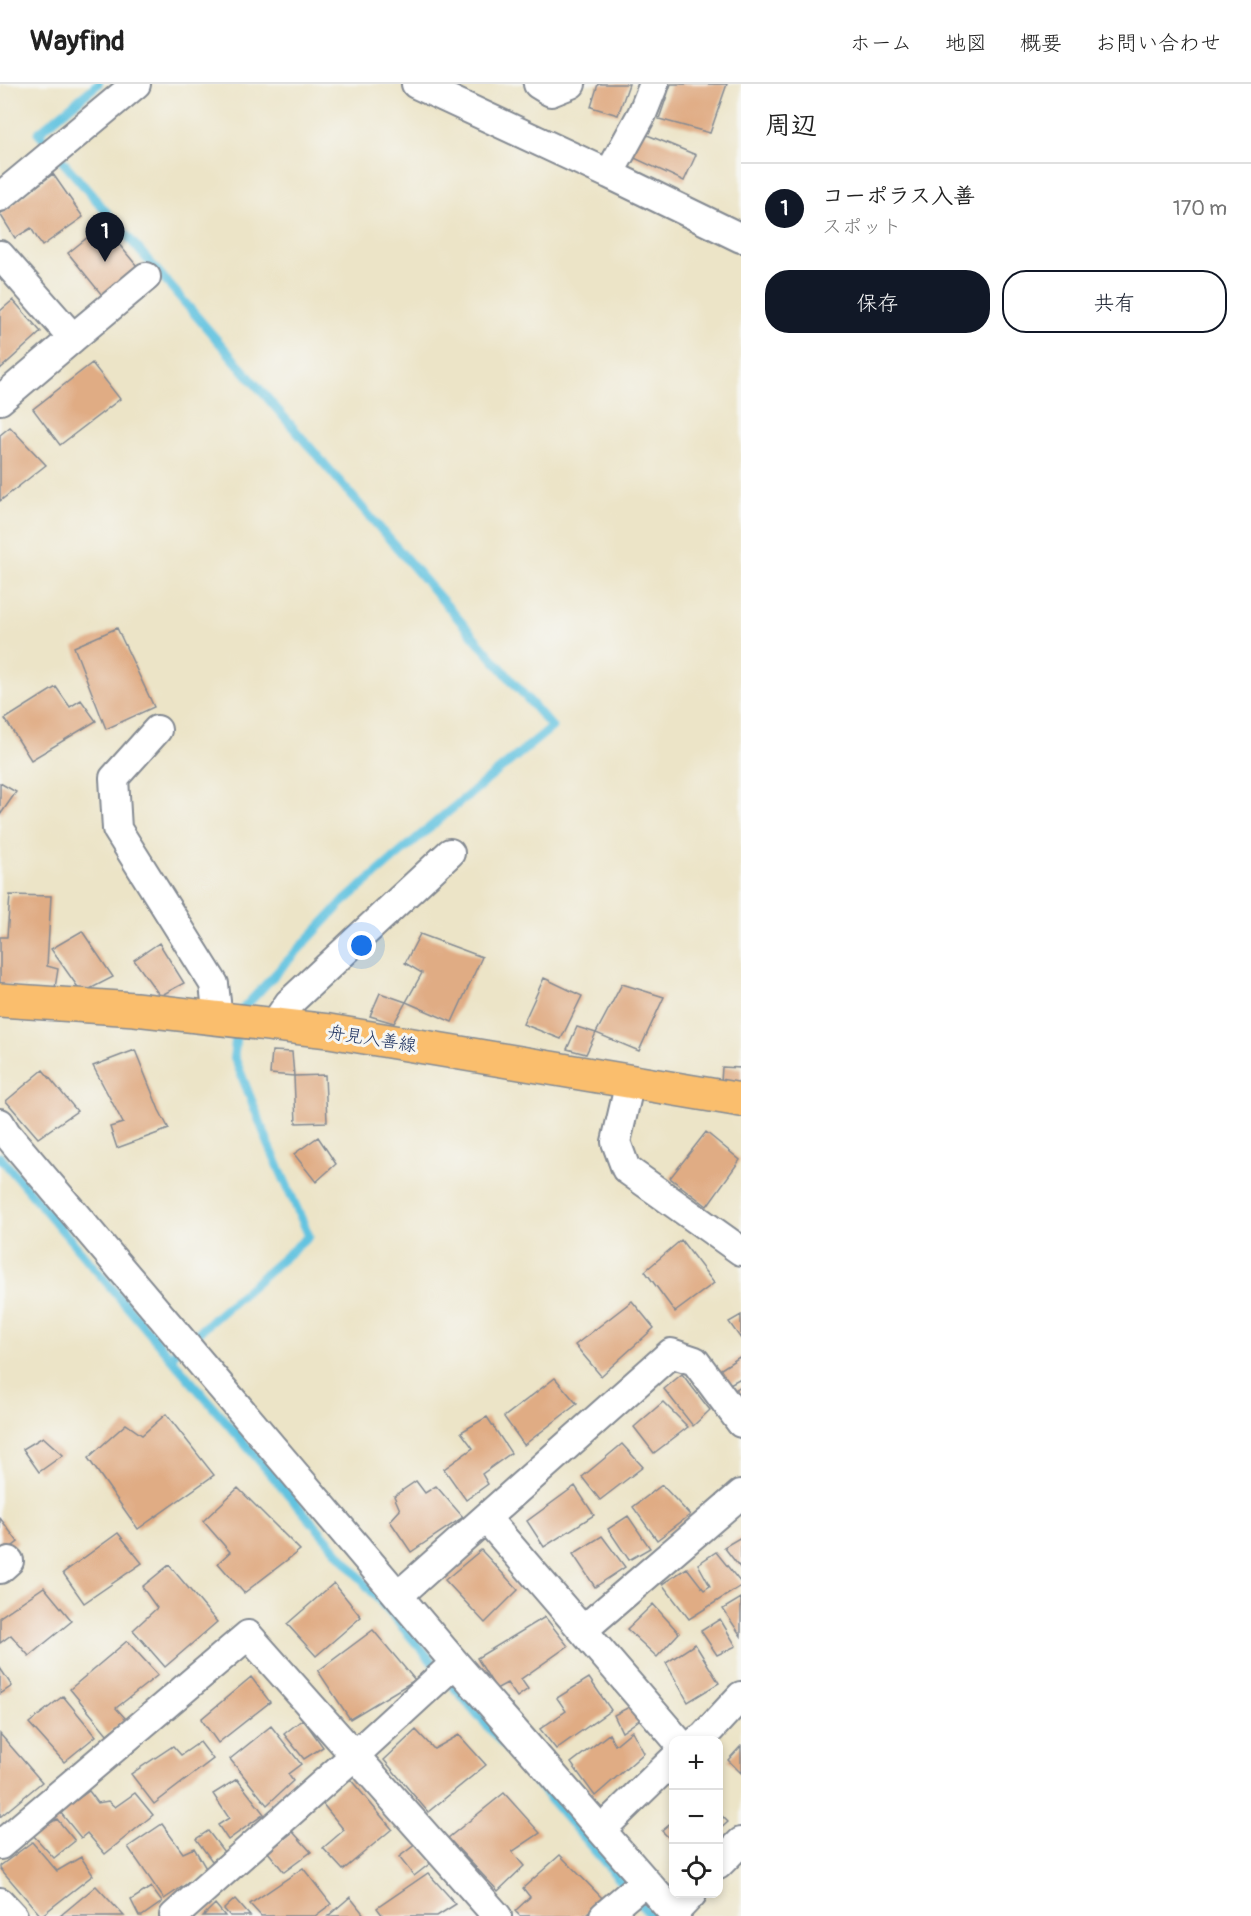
<!DOCTYPE html>
<html lang="ja">
<meta charset="utf-8">
<style>
body{margin:0;font-family:Pangolin,"Klee One",sans-serif;background:#f6f6f6;color:#222}
.controls{position:absolute;right:18px;bottom:18px;display:grid;overflow:hidden;border-radius:12px;box-shadow:0 3px 9px #0003}
.controls button{width:54px;height:54px;display:grid;place-items:center;padding:0;border:0;border-bottom:2px solid #e0e0e0;background:#fff;color:#222;font:30px sans-serif}
.you{position:absolute;left:362px;top:862px;width:21px;height:21px;margin:-15px;border:4px solid #fff;border-radius:50%;background:#1a73e8;box-shadow:0 0 0 9px #1a73e833}
.badge{display:grid;place-items:center;width:39px;height:39px;border-radius:50%;background:#111827;color:#fff;font-size:20px;font-weight:700}
.pin{position:absolute;translate:-50% -50px;filter:drop-shadow(0 2px 3px #0008)}
.pin::after{content:'';position:absolute;top:32px;width:21px;height:18px;background:inherit;clip-path:polygon(0 0,100% 0,50% 100%)}
.list{margin:0;padding:0;list-style:none}
h2{display:flex;justify-content:space-between;align-items:center;height:78px;margin:0;padding:0 24px;font-size:26px}
h2 small{font-size:20px;font-weight:400;color:#767676}
.list li{display:grid;grid-template-columns:39px 1fr auto;gap:18px;align-items:center;box-sizing:border-box;height:90px;padding:0 24px;border-top:2px solid #e0e0e0}
.list b{display:block;font-size:22px;white-space:nowrap}
.list p{margin:0;font-size:20px;white-space:nowrap;color:#767676}
.list em{font-size:20px;font-style:normal;color:#767676}
.actions{display:flex;gap:12px;padding:18px 24px}
.actions a{flex:1;padding:14px 0;border:2px solid #111827;border-radius:24px;text-align:center;font-size:21px;color:#111827}
.actions .main{background:#111827;color:#fff}
.icon{flex:none;width:33px;height:33px;fill:none;stroke:currentColor;stroke-width:2;stroke-linecap:round;stroke-linejoin:round}
.map{position:relative;flex:none;width:741px;height:1832px;overflow:hidden}
header{display:flex;align-items:center;gap:36px;box-sizing:border-box;height:84px;padding:0 30px;background:#fff;border-bottom:2px solid #e0e0e0}
header strong{font-size:28px}
nav{display:flex;gap:33px;margin-inline-start:auto;font-size:21px}
main{display:flex}
aside{flex:1;background:#fff}
.map>svg:first-child{display:block}
.lines{fill:none;stroke-linecap:round;stroke-linejoin:round}
.stream{stroke:#62c3e0;stroke-width:9}
.building{fill:#e0ac84}
.minor-casing{stroke:#848a92;stroke-width:32}
.major-casing{stroke:#848a92;stroke-width:36}
.minor{stroke:#fff;stroke-width:28}
.major{stroke:#fabe6d;stroke-width:33}
.labels{text-anchor:middle;dominant-baseline:central;stroke-width:6;stroke-linejoin:round;paint-order:stroke}
.street-label{font-size:18px;fill:#1b2f5e;stroke:#f6f6f2}
</style>
<header>
<strong>Wayfind</strong>
<nav><a>ホーム</a><a>地図</a><a>概要</a><a>お問い合わせ</a></nav>
</header>
<main>
<div class="map">
<svg width="741" height="1832" viewBox="0 0 741 1832">
<rect width="100%" height="100%" fill="#f6f6f2"/>
<filter id="ink" filterUnits="userSpaceOnUse"><feTurbulence type="fractalNoise" baseFrequency=".0167" numOctaves="2"/><feDisplacementMap in="SourceGraphic" scale="12" xChannelSelector="R" yChannelSelector="G"/><feConvolveMatrix kernelMatrix="1 2 1 2 8 2 1 2 1" color-interpolation-filters="sRGB"/></filter>
<filter id="wash" filterUnits="userSpaceOnUse"><feTurbulence type="fractalNoise" baseFrequency=".008" numOctaves="4" result="noise"/><feDisplacementMap in="SourceGraphic" scale="24" xChannelSelector="R" yChannelSelector="G"/><feGaussianBlur stdDeviation="1.35" result="paint"/><feColorMatrix in="noise" values="0 0 0 0 0 0 0 0 0 0 0 0 0 0 0 0 0 1.4 0 .05"/><feComposite in="paint" operator="in"/></filter>
<g filter="url(#wash)">
<rect width="100%" height="100%" fill="#ece4c7"/>
<g class="lines">
<path class="stream" d="M98,0L38,49L552,643L443,732L342,819L239,929
M237,942L234,972L269,1061L309,1152L170,1273L651,1832
M0,1073L170,1273"/>
</g>
<g id="blocks">
<path class="building" d="M598,0H629L618,31L591,23Z
M671,0H727L710,49L659,35Z
M640,48L696,71L684,97L628,71Z
M53,90L83,133L42,162L31,144L15,154L0,130Z
M103,141L141,187L106,216L68,169Z
M13,216L41,248L0,285V227Z
M92,279L120,315L60,361L33,325Z
M10,343L46,381L0,417V351Z
M117,544L154,623L106,645L74,563Z
M56,603L70,623L81,616L96,637L31,676L5,635Z
M0,699L16,708L0,731Z
M10,811L51,812L47,882L58,885L55,904L0,900V853H7Z
M82,847L113,893L82,909L51,865Z
M420,850L482,873L452,938L406,918L394,939L370,932L380,909L406,918L422,889L405,879Z
M159,859L184,899L160,912L134,876Z
M544,894L582,912L561,955L523,940Z
M622,900L664,913L639,967L596,949Z
M577,943L596,949L586,970L567,965Z
M135,966L159,1026L169,1045L117,1064L110,1043L123,1039L93,982Z
M272,967L292,968L294,992L270,990Z
M722,983L741,984V1001L721,998Z
M43,986L77,1027L38,1054L6,1017Z
M325,991L327,1038L296,1039L294,992Z
M706,1048L740,1076L707,1122L670,1094Z
M318,1053L336,1080L316,1098L294,1070Z
M681,1156L714,1199L675,1228L645,1187Z
M632,1217L654,1244L601,1292L575,1261Z
M741,1231V1255L729,1238Z
M741,1272V1294L728,1301L718,1287Z
M682,1290L710,1326L693,1342L664,1305Z
M555,1294L577,1320L524,1361L504,1333Z
M741,1302V1316L735,1306Z
M663,1318L688,1343L654,1369L634,1343Z
M166,1330L214,1391L138,1445L88,1374L126,1340L142,1351Z
M487,1333L511,1369L482,1390L488,1400L466,1416L444,1385L473,1364L461,1348Z
M43,1353L63,1371L39,1388L23,1365Z
M622,1360L643,1383L600,1416L582,1393Z
M416,1397L425,1409L436,1402L463,1433L411,1468L390,1437L400,1426L394,1412Z
M662,1401L690,1431L657,1456L633,1423Z
M575,1402L594,1431L544,1463L527,1437Z
M238,1404L300,1466L244,1509L218,1479L230,1468L203,1437Z
M628,1432L650,1464L629,1476L608,1445Z
M0,1434L18,1458L0,1472Z
M118,1449L142,1479L84,1519L63,1489Z
M602,1452L625,1483L595,1503L573,1470Z
M741,1453V1485L724,1463Z
M481,1466L518,1506L485,1539L445,1496Z
M716,1468L741,1499V1502L689,1535L662,1500L687,1484L704,1506L710,1502L698,1480Z
M169,1481L217,1538L165,1583L133,1546L157,1524L142,1503Z
M334,1499L361,1533L316,1572L287,1540Z
M44,1503L72,1537L29,1572L11,1551L0,1559V1533Z
M741,1514V1552L723,1525Z
M653,1520L679,1549L657,1573L627,1545Z
M545,1533L568,1562L521,1595L528,1605L517,1613L507,1599L496,1605L477,1574Z
M720,1535L736,1562L717,1571L701,1547Z
M373,1546L415,1596L350,1635L318,1587Z
M127,1557L158,1591L116,1624L126,1635L107,1650L70,1605Z
M695,1560L719,1599L688,1618L666,1579Z
M0,1584L12,1602L0,1610Z
M251,1593L270,1618L218,1659L201,1635Z
M589,1594L611,1626L556,1665L540,1645L566,1627L557,1614Z
M63,1612L96,1652L64,1678L29,1639Z
M631,1622L642,1634L622,1648L614,1631Z
M303,1635L323,1663L304,1675L284,1650Z
M271,1642L301,1680L288,1690L293,1697L267,1721L230,1675Z
M416,1646L434,1665L459,1651L486,1681L428,1728L384,1676Z
M632,1647L644,1669L595,1712L571,1679L609,1650L615,1661Z
M0,1650L42,1698L0,1733Z
M200,1658L213,1675L154,1720L131,1690L173,1662L181,1671Z
M741,1662V1689L728,1676Z
M237,1695L264,1730L228,1756L218,1741L229,1734L213,1710Z
M350,1695L392,1745L343,1786L323,1764L344,1746L322,1719Z
M89,1707L98,1719L108,1717L115,1723L135,1709L153,1731L105,1770L87,1749L81,1754L60,1728Z
M504,1709L540,1749L512,1768L524,1782L498,1807L448,1754Z
M718,1728L728,1738L718,1747Z
M57,1735L75,1757L54,1774L32,1750Z
M674,1737V1759L662,1747Z
M162,1740L183,1769L194,1764L207,1786L164,1815L128,1763Z
M208,1747L224,1768L212,1777L196,1755Z
M293,1748L311,1768L284,1788L268,1768Z
M32,1758L57,1787L81,1773L93,1791L41,1832L0,1784V1782Z
M416,1760L432,1778L414,1792L399,1773Z
M560,1771L604,1816L583,1832H520L515,1827L530,1813L523,1804Z
M303,1784L331,1820L315,1832H261L250,1820Z
M428,1789L456,1820L437,1832H383L377,1824Z
M96,1802L124,1832H60Z
M151,1803L162,1818L142,1832H139L131,1816Z
M350,1813L365,1832H328Z
M235,1815L250,1832H230L224,1825Z
M215,1820L225,1832H203Z"/>
</g>
</g>
<g filter="url(#ink)">
<use href="#blocks" fill-opacity="0" stroke="#848a92" stroke-width="1.5"/>
<g class="lines">
<defs>
<path id="minor" d="M416,0L609,90L642,30L654,0
M538,0L551,8L571,0
M609,90L741,154
M0,113L136,0
M0,171L73,254L0,316
M73,254L146,193
M157,646L114,694L117,745L214,900L218,935
M274,941L289,919L450,769
M630,998L616,1058L626,1085L741,1167
M0,1039L6,1049L455,1579L676,1832
M486,1434L677,1656
M0,1485L9,1477
M399,1511L671,1269L695,1277L741,1339
M583,1546L741,1410
M698,1656L703,1653L741,1612
M601,1746L674,1675
M0,1761L248,1551L497,1832
M718,1781L741,1758
M0,1818L13,1832
M673,1830L692,1810
M174,1832L355,1671L455,1579
M604,1832L645,1797"/>
<path id="major" d="M0,916L135,925L329,947L741,1016"/>
</defs>
<use href="#minor" class="minor-casing"/>
<use href="#major" class="major-casing"/>
<use href="#minor" class="minor"/>
<use href="#major" class="major"/>
</g>
</g>
<g class="labels">
<g class="street-label">
<text transform="translate(372 955) rotate(9)">舟見入善線</text>
</g>
</g>
</svg>
<div class="controls">
<button>+</button>
<button>−</button>
<button><svg class="icon" aria-label="locate" viewBox="0 0 24 24"><circle cx="12" cy="12" r="6"/><path d="M12 2v4M12 18v4M2 12h4M18 12h4"/></svg></button>
</div>
<div class="you"></div>
<div class="pin badge" style="left:105px;top:178px">1</div>
</div>
<aside>
<h2>周辺<small></small></h2>
<ul class="list">
<li><span class="badge">1</span><div><b>コーポラス入善</b><p>スポット</p></div><em>170 m</em></li>
</ul>
<div class="actions"><a class="main">保存</a><a>共有</a></div>
</aside>
</main>
